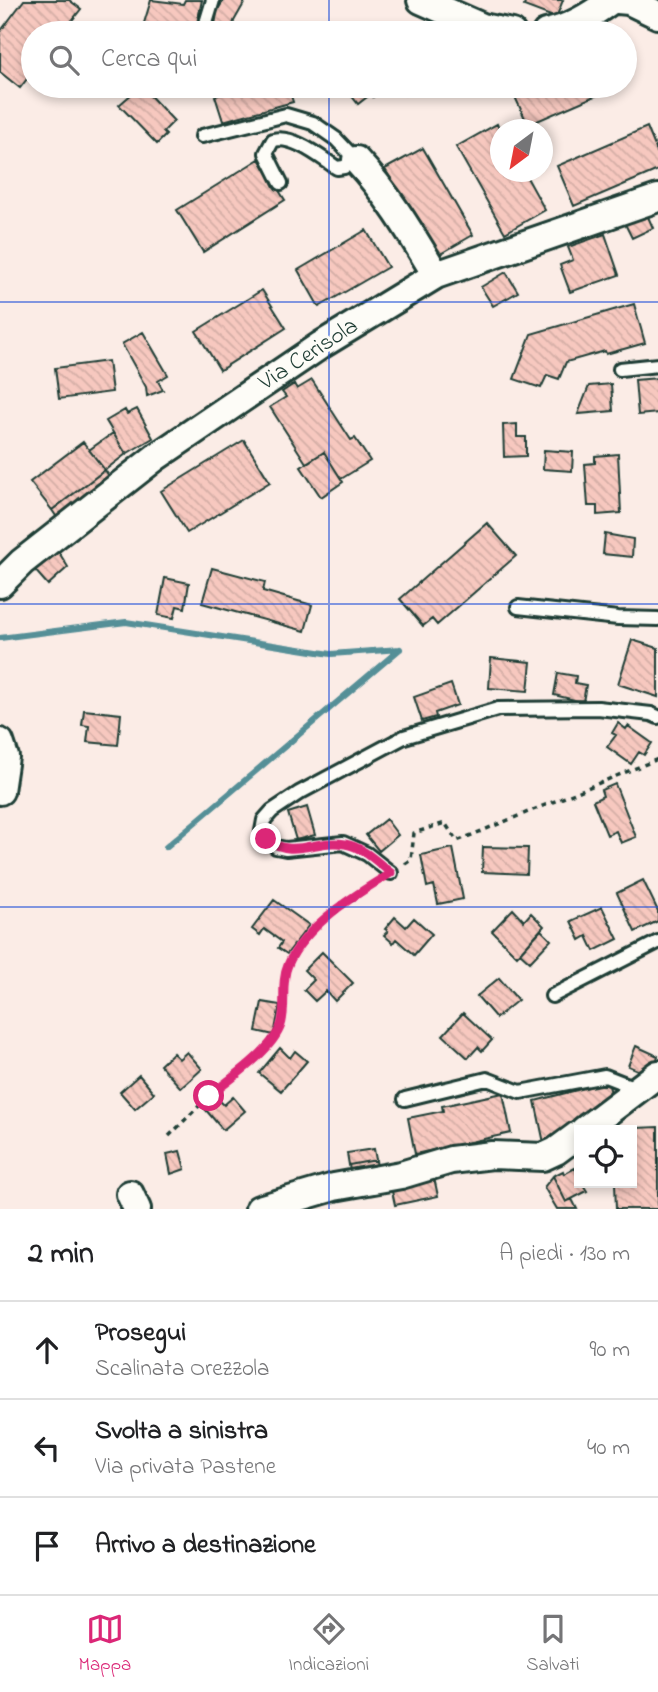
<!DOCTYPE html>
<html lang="it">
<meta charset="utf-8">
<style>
body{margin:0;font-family:"Indie Flower",sans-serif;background:#f6f6f6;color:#202124}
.controls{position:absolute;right:21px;bottom:21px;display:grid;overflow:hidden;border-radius:0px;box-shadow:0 4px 10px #0003}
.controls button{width:63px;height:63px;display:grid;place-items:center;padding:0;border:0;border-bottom:2px solid #e0e0e0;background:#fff;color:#202124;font:35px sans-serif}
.compass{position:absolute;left:490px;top:119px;width:63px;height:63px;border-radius:50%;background:#fff;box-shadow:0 4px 10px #0003;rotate:212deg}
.stop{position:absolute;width:21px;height:21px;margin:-16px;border:5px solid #db2777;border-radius:50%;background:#fff}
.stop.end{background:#db2777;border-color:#fff;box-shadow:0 2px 7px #0008}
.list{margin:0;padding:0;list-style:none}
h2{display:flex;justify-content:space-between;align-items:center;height:91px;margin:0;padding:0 28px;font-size:30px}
h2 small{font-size:23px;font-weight:400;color:#757577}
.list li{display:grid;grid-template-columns:46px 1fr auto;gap:21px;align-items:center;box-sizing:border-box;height:98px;padding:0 28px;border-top:2px solid #e0e0e0}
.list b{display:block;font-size:26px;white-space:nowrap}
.list p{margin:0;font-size:23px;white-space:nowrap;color:#757577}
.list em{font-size:23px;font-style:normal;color:#757577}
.icon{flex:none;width:38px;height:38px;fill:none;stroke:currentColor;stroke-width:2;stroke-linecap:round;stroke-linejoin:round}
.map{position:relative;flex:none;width:658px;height:1209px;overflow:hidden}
.search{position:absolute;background:#fff;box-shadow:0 4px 10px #0003;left:21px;right:21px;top:21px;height:77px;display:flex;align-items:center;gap:18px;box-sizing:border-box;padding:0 24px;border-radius:38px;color:#757577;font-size:26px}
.sheet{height:385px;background:#fff}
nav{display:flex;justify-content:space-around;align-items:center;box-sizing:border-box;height:98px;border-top:2px solid #e0e0e0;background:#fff;font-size:19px;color:#757577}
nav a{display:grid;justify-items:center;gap:4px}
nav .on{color:#db2777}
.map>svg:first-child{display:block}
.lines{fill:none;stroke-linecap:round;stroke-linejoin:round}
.stream{stroke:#558f97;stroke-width:6}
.building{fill:url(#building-back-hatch);stroke:#1f3d34;stroke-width:2}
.lane-casing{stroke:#1f3d34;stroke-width:18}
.street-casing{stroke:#1f3d34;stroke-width:32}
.path{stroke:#1f3d34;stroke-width:3.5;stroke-dasharray:5 5;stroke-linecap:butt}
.lane{stroke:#fdfcf7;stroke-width:12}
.street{stroke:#fdfcf7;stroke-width:26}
.route{stroke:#db2777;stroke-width:9}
.grid{fill:none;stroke:#1d4ed8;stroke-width:2;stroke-opacity:0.55}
.labels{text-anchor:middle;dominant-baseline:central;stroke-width:6;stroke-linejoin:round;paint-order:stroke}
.street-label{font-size:24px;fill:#1f3d34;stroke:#fdfcf7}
</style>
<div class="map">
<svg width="658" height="1209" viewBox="0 0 658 1209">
<defs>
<pattern id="building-back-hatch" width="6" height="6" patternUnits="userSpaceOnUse" patternTransform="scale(1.75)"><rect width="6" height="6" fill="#f7c8bf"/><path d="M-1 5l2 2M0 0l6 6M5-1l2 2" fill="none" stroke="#d3ada5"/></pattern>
</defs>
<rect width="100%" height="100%" fill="#fbece6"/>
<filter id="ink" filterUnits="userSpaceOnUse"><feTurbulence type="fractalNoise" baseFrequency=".0143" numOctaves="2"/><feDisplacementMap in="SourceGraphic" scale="14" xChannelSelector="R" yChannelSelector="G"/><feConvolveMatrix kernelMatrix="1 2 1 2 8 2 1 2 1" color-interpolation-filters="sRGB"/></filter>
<g filter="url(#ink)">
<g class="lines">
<path class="stream" d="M0,638L126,622L331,654L400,649
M166,847L400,649"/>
</g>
<path class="building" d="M24,0H69L81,9L62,33H33V71L20,88L0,72V32Z
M151,0L183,4L185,0H202L195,33H141Z
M224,0H246L234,21L232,33H214L217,11Z
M526,0H563L556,18L524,6Z
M141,86L174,121L163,132L166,135L157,144L119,105Z
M217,86H239L240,88L219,95Z
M239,86H288L293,102L223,121L215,96L240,88Z
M344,86H389L373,97L371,94L358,104Z
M390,86H417L405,95L400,89L395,93Z
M510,86H618L528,125Z
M497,124L500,131V172H524L545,210L505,233L456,147Z
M647,127L658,154V170L574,206L557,166Z
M423,148L473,235L435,257L385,169Z
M259,159L285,200L203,252L177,210Z
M645,210L653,228L632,238L623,220Z
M366,230L388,267L319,307L298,270Z
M605,234L619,275L570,292L560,265L573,260L568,247Z
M506,272L518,292L493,306L481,287Z
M262,290L286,328L220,370L196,331Z
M634,304L645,343L606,354L605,351L566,362L559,379L547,375L541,388L514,379L531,334Z
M143,332L168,375L158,381L163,390L147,396L146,387L122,344Z
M108,361L112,392L59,399L55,368Z
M658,378V413L638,415L635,380Z
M312,380L351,440L355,438L370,461L341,479L324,452L306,463L270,407L286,397L282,392L294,384L297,389Z
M611,384L613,411L578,414L589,386Z
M137,409L153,438L126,454L106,421L125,410L127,414Z
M517,424V437H526V456L504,457L503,425Z
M113,433L126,454L105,470L89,450Z
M244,440L270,482L187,533L161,491Z
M83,442L105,470L52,510L30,482Z
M544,450L573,452L572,471L543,469Z
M324,452L343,482L321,497L301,467Z
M618,454L621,513L597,515V506H588L585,464L595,463V456Z
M105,470L111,479L58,519L52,510Z
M487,523L516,556L437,625L432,619L423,626L400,599Z
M605,534L633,539L632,557L603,554Z
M58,551L68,567L48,585L33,568Z
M212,568L265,582L263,591L312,605L305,631L202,603Z
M165,578L189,583L185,608L177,606L174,618L158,615Z
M632,640L658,648V697L618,684Z
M491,658L531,662L528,691L489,688Z
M558,673L576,676L575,683L586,685L583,702L554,695Z
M451,684L458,705L435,713L436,717L422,721L414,697Z
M84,710L121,714L118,745L87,742L89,726L82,725Z
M618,723L626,729L628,726L652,743L644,755L639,752L631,764L607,747L616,735L612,733Z
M615,784L636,837L621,843L616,831L607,835L593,801L603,796L601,790Z
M307,807L315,835L296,840L288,813Z
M386,819L398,835L379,851L366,835Z
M483,847L528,848L527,874L482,872Z
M453,848L463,899L438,904L434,885L427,887L421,855Z
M643,880L658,911V921L635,932L617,893Z
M274,900L309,925L287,954L278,948L282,942L264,929L260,935L252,929Z
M602,907L618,939L594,951L587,936L580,940L571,921Z
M513,909L524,921L531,913L544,926L517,956L492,931Z
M395,917L406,927L414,918L432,934L414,955L396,939L393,943L384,935L388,931L385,929Z
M541,930L551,940L530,962L520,953Z
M322,952L353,983L335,1001L326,991L315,1001L304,990L314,980L304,970Z
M499,978L518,1000L496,1018L477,996Z
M262,1002L280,1005L274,1035L256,1031Z
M463,1013L492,1040L482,1051L478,1047L468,1058L443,1035Z
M636,1046L658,1056L651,1076L628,1066Z
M280,1048L290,1058L295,1051L307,1061L281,1091L259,1073Z
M187,1052L202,1069L181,1088L160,1065L173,1053L179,1059Z
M139,1075L154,1093L135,1109L120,1092Z
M608,1082L612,1097L559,1140L544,1143L535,1101Z
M503,1093L511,1133L415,1154L408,1118L443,1111L442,1106Z
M233,1097L245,1111L223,1130L205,1109L217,1098L224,1105Z
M658,1127V1209H616L615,1183H632V1130L613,1129Z
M374,1149L376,1160L349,1165L347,1153Z
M180,1151L185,1169L171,1174L167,1154Z
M376,1160L378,1176L352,1182L349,1165Z
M575,1168L579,1177V1183H582L587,1191L566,1202L553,1176L563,1171L564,1174Z
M433,1173L438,1196L395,1205L390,1182Z
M553,1176L566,1202L572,1199L577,1209H557L544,1187Z"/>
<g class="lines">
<defs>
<path id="lane" d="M203,33L213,0
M202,136L286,115L313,123L336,139L356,160L344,167L337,168C320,157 294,135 273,140L266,153L281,183
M620,369L658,365
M518,607L618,618L658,619
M391,873L367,854L343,843L286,849L276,847L266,839L262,831L264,820L272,811L299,793L404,737L498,709L598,708L651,714L658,717
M552,996L658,942
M405,1099L487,1079L520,1092L605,1076L628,1085L634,1091"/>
<path id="street" d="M421,0L482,27L512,33
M618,0L629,1L658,15
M546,33C571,28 591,15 612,0
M356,160C388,194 412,235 436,275
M0,584L22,562L156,457L321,345L436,275L658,198
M0,742L5,757L0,791
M584,1130L658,1074
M130,1194L137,1209
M259,1209L334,1187L401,1175L451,1160L492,1155L543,1157L556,1151L579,1134"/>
</defs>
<use href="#lane" class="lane-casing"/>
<use href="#street" class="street-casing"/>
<path class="path" d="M405,864L411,860L414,833L445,823L457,841L658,759
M169,1136L209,1096L259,1056L281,1025L286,967L301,943L319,924L377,881"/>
<use href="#lane" class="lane"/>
<use href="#street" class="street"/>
</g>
</g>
<g class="lines" filter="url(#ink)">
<path class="route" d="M209,1096C230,1079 272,1051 281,1025C287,1006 280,983 288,965C304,926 356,894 391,873C377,862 363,847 345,844C316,838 294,860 266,839"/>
</g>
<path class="grid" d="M329,0V33M329,86V1209M0,302H658M0,604H658M0,907H658"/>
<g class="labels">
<g class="street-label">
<text transform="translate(309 355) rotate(-33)">Via Cerisola</text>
</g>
</g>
</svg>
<div class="controls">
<button><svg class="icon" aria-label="locate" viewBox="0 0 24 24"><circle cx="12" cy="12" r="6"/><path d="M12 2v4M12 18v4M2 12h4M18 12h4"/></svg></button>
</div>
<svg class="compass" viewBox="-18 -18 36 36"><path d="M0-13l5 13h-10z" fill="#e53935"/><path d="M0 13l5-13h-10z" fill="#757577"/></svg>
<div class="stop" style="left:209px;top:1096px"></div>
<div class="stop end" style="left:266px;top:839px"></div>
<div class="search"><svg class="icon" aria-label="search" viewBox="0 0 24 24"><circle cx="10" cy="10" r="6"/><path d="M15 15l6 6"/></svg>Cerca qui</div>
</div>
<section class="sheet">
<h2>2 min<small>A piedi · 130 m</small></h2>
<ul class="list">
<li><svg class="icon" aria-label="ahead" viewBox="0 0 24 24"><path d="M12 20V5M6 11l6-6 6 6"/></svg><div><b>Prosegui</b><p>Scalinata Orezzola</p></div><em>90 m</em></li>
<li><svg class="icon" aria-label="left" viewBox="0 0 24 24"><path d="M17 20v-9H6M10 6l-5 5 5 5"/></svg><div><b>Svolta a sinistra</b><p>Via privata Pastene</p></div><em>40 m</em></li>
<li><svg class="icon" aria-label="arrive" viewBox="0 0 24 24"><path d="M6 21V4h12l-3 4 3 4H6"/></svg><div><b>Arrivo a destinazione</b></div></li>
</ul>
</section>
<nav>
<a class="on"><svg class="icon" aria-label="map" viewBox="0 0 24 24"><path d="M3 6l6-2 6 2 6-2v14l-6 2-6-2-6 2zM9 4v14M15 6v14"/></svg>Mappa</a>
<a><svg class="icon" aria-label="directions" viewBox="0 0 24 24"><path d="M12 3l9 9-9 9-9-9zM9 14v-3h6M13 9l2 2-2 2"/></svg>Indicazioni</a>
<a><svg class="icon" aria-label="saved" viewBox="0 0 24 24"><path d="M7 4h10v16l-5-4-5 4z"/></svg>Salvati</a>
</nav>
